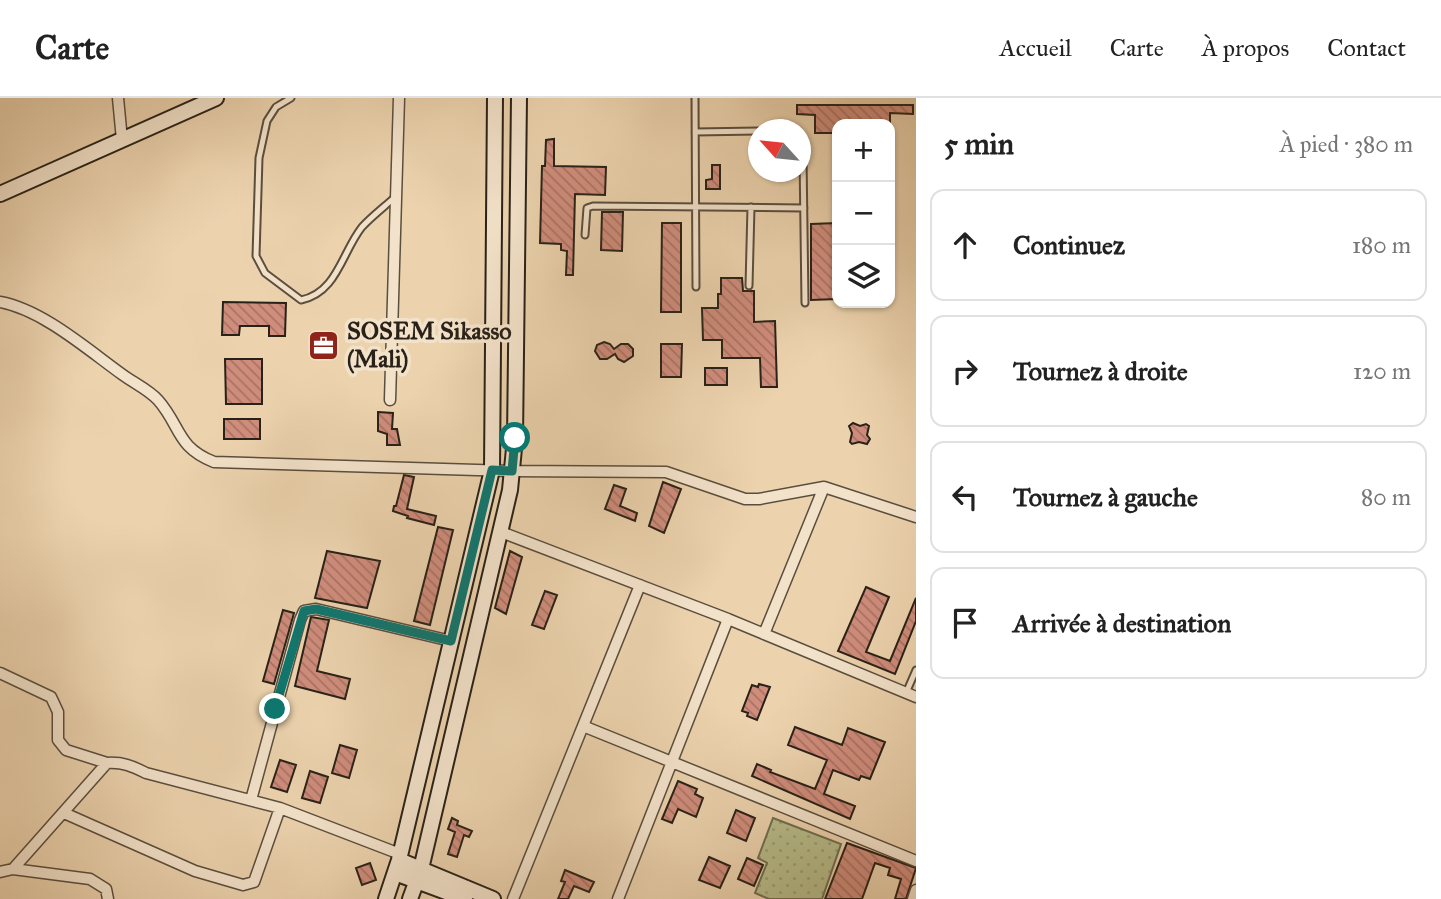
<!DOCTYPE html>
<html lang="fr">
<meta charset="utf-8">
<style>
body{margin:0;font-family:"IM FELL Great Primer",serif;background:#f2f2f2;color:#222}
.controls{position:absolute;right:21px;top:21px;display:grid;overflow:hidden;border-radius:14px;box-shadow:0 2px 5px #0004}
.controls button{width:63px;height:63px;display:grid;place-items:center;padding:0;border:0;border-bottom:2px solid #e0e0e0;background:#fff;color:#222;font:35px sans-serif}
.compass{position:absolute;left:748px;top:21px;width:63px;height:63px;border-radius:50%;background:#fff;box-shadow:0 2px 5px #0004;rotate:297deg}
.stop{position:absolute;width:21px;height:21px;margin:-16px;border:5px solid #0f766e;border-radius:50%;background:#fff}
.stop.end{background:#0f766e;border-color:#fff;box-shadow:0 2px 7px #0008}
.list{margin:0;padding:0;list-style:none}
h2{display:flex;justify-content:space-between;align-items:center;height:91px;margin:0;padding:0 28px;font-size:30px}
h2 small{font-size:23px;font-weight:400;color:#767676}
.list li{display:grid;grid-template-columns:46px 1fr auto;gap:21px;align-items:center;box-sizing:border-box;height:112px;margin:0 14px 14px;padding:0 14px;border:2px solid #e0e0e0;border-radius:14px}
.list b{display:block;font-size:26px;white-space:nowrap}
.list em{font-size:23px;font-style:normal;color:#767676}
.icon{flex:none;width:38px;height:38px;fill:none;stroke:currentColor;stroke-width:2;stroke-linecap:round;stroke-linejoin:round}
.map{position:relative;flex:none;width:916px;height:801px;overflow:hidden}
header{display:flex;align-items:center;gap:42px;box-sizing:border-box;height:98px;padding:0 35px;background:#fff;border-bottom:2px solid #e0e0e0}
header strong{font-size:33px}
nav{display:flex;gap:38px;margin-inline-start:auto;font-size:24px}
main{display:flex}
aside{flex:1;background:#fff}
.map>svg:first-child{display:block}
.grass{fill:url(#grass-dots);stroke:#706e52;stroke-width:2}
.building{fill:url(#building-back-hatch);stroke:#292118;stroke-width:2}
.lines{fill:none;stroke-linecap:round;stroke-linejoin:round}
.lane-casing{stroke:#5a4e3e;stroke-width:9}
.street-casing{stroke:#5a4e3e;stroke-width:13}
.secondary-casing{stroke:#292118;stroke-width:18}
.lane{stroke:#f3e2ca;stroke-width:5}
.street{stroke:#f3e2ca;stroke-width:10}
.secondary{stroke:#f3e2ca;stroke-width:14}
.route{stroke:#0f766e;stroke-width:9}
.labels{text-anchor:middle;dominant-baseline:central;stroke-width:7;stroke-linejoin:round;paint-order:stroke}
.poi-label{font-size:24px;font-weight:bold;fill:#292118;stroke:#f3e2ca;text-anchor:start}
</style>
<header>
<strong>Carte</strong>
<nav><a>Accueil</a><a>Carte</a><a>À propos</a><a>Contact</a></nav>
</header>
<main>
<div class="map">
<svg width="916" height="801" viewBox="0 0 916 801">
<defs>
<pattern id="grass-dots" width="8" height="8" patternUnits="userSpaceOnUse" patternTransform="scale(1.75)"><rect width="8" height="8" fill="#b7bc8b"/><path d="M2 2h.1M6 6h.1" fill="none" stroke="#9da177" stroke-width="1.8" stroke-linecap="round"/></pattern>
<pattern id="building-back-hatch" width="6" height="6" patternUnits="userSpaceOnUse" patternTransform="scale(1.75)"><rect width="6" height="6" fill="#d08d7c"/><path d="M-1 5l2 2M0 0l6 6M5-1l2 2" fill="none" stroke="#a97365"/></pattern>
</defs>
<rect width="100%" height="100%" fill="#ecd3ae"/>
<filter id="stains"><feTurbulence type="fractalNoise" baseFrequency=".00286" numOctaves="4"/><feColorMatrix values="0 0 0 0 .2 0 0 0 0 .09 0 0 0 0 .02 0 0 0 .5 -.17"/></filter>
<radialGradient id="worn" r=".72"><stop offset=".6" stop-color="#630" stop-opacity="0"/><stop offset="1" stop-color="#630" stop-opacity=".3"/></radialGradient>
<path class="grass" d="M773,720L841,746L822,801H769L755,795L767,765L758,760Z"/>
<path class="building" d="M797,7H913V16L890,15V26H837V35H815V17L797,16Z
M554,41V68L606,69L605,97L575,96L573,177H566L567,153L561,152V146L540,145L542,68H545L546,42Z
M712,67H720V91H706V82L712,81Z
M602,114H623L622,153L601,152Z
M662,125H681V214H661Z
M837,125V201L811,202V126Z
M721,180H742L743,193H754V224L775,223L777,289H761L760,260H722V242H703L702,210H718V196H721Z
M223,204L286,205L285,238H269V228H240L239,237H222Z
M314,234L329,235L328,255H313Z
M604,244L610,246L614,251L621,246H628L633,251V258L624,264L618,261L615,256L607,261H600L595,253L597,247Z
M661,246H682L681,279H661Z
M225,261H262V306H226Z
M705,270H727V287H705Z
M378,314L393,315L392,331H397L400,347H387V336L378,333Z
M224,321H260V341H224Z
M853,325L860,328L866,326L869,328L867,337L870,341L867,346L859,344L852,346L850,344L852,335L849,328Z
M404,377L414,379L407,411L436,418L434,427L407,420L408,418L393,413L394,408H396Z
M663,384L681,391L664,435L649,428Z
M614,387L626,391L620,408L637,415L635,423L605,411Z
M438,429L453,432L430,527L414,523Z
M327,453L380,463L367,510L315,500Z
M510,453L522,459L506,516L495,510Z
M866,489L889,499L866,554L890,563L916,500V523L895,576L838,553Z
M545,493L557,497L544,531L532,527Z
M283,512L294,515L274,586L263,583Z
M311,519L329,522L317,573L350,581L345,601L295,588Z
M759,586L770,589L757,622L747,618L748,615L742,613L752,587L758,589Z
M795,629L842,647L848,630L885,644L870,681L861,678L859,682L833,672L824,696L855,708L850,721L752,678L757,666L771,672L770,674L815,691L827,662L788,647Z
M340,647L357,652L349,680L332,675Z
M280,662L296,667L287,694L271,689Z
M310,673L328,679L320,705L302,700Z
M678,683L697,691L695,696L703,700L696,719L678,711L672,725L662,721Z
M736,712L755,720L746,743L727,735Z
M452,720L458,723L457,727L472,733L469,739L464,737L457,759L448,756L455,734L448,731Z
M847,745L916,770L906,801H895L901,781L888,777L890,770L875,765L862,801H825Z
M709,759L730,768L720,790L699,782Z
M747,760L763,767L754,788L738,781Z
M370,765L376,782L362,787L356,770Z
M565,772L594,784L589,794L574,788L568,801H558L565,784L561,783Z"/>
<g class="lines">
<defs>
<path id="lane" d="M291,0L276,9L267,23L259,60L256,158L265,175L301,202C337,195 342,154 362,129C371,119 384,109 394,100
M695,0L696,189
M695,34L758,33
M800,47L803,58L805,205
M585,137L587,110L593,108L804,110
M749,188L751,109
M906,595L916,572"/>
<path id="street" d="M118,0L122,42
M0,204C43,212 88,252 123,277C134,285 149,292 158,302C181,328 176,349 214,364L512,373L666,374L745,401H759L824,389L916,419
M390,302L399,0
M501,434L728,521L916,599
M764,536L824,389
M0,575L51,599L58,614V642L66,652L107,665
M583,628L916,763
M251,702L300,522L304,513L316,511L451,543
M64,715L195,773L243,787L254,784L280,710
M13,771L90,781L106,791L108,801
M0,774L13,771L107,665C123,664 132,668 146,675L280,710L400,756
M513,801L640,487
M618,801L728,521
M913,801L916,792"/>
<path id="secondary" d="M0,96L216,0
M399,762L493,801
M395,775L465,801
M386,801L399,762L492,372L495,0
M410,801L421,771L510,392L515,340L519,0"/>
</defs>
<use href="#lane" class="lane-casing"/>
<use href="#street" class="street-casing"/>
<use href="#secondary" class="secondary-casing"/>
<use href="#lane" class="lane"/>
<use href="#street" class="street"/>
<use href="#secondary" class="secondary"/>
</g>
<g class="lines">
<path class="route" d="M275,611L304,513L316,511L451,543L492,372L512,373L515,340"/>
</g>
<defs>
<symbol id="office-square" viewBox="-11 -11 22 22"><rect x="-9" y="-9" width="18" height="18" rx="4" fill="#8f2418" stroke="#f3e2ca"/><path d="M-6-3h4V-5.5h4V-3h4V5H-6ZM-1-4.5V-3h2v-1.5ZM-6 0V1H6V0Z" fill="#fff"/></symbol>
</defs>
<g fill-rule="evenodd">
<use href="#office-square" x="306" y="230" width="35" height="35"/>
</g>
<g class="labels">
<g class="poi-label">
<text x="347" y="233">SOSEM Sikasso<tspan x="347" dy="28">(Mali)</tspan></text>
</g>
</g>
<rect width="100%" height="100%" filter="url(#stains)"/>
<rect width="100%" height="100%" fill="url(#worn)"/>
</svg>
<div class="controls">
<button>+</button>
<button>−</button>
<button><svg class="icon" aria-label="layers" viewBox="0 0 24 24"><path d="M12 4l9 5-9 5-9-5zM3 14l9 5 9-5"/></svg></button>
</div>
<svg class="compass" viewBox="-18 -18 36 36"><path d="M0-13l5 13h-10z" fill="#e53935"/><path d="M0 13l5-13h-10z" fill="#767676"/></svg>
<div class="stop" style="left:515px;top:340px"></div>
<div class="stop end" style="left:275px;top:611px"></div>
</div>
<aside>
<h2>5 min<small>À pied · 380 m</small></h2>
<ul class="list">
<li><svg class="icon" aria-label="ahead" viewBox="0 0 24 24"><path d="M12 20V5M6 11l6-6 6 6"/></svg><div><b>Continuez</b></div><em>180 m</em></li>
<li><svg class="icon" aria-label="right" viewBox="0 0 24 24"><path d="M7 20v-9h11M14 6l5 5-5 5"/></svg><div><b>Tournez à droite</b></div><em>120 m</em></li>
<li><svg class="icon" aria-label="left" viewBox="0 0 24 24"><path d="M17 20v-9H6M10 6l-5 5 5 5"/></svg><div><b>Tournez à gauche</b></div><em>80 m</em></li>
<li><svg class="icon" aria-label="arrive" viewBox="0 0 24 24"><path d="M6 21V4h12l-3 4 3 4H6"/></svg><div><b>Arrivée à destination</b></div></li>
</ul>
</aside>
</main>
